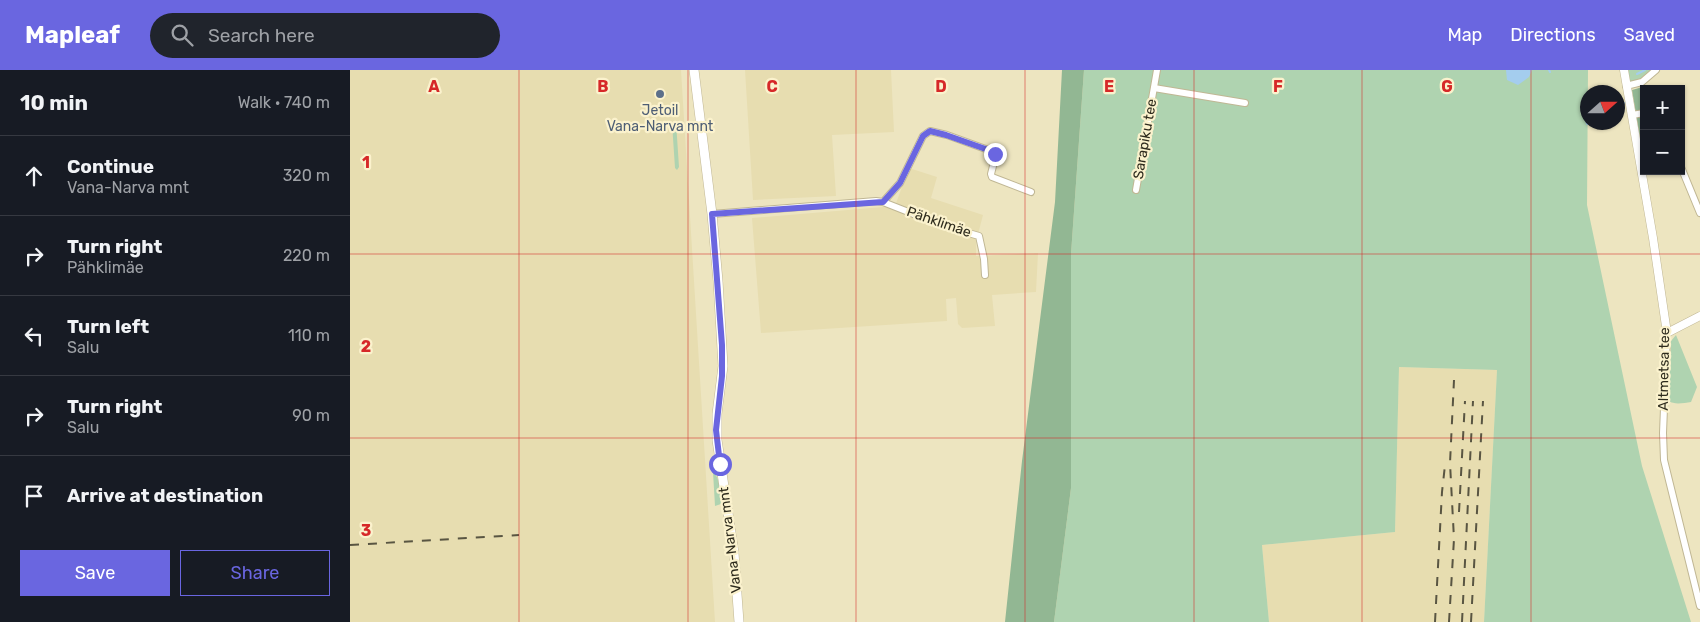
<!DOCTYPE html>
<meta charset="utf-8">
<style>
body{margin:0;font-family:Rubik,sans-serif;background:#20242c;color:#f1f3f6}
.controls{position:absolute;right:15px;top:15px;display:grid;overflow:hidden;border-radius:0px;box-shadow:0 1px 4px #0004}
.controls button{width:45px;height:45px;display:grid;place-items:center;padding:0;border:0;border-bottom:1px solid #363941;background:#171b24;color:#f1f3f6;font:25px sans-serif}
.compass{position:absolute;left:1230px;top:15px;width:45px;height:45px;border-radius:50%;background:#171b24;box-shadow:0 1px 4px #0004;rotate:69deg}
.stop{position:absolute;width:15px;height:15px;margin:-11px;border:4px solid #6a66e0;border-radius:50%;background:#fff}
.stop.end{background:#6a66e0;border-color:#fff;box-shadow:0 1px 5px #0008}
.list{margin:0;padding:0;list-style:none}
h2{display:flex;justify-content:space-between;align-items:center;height:65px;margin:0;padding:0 20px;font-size:21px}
h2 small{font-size:16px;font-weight:400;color:#9ea1a6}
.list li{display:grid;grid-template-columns:32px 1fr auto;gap:15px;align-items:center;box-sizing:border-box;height:80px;padding:0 20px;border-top:1px solid #363941}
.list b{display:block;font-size:19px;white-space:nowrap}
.list p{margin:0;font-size:16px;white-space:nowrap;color:#9ea1a6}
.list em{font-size:16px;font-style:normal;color:#9ea1a6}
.actions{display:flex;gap:10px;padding:15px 20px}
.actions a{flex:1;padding:11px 0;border:1px solid #6a66e0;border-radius:0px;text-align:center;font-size:18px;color:#6a66e0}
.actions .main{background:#6a66e0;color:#fff}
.icon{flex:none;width:28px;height:28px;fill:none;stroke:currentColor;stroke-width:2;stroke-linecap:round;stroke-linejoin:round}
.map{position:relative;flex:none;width:1350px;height:552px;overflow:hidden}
header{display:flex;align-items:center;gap:30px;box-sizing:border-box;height:70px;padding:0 25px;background:#6a66e0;color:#fff}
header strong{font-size:24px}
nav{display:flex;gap:28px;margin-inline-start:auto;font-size:18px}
.search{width:350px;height:45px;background:#20242c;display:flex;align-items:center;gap:12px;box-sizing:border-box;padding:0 18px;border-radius:28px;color:#9ea1a6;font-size:19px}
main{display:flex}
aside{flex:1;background:#171b24}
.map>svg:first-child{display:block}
.built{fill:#e7ddb0}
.green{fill:#afd3b0}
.forest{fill:#92b793}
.water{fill:#a4cdee}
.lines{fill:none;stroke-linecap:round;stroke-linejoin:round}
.stream{stroke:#a4cdee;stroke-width:2}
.minor-casing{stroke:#c0b794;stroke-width:8}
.tertiary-casing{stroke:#c0b794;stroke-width:9}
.secondary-casing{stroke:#c0b794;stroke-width:10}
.minor{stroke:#fff;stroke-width:6}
.tertiary{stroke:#fff;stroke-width:8}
.secondary{stroke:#fff;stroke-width:9}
.rail{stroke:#595542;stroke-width:2;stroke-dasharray:9 9;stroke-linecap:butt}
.route{stroke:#6a66e0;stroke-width:6}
.grid{fill:none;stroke:#d62828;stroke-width:1;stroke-opacity:0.55}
.service-dot{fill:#5c6f8a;stroke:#fbf2cd;stroke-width:2}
.labels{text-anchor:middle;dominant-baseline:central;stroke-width:4.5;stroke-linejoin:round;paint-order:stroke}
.service-label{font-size:14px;fill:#4e5e75;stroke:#fbf2cd}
.street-label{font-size:14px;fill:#2e2b1d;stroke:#fbf2cd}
.grid-label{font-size:16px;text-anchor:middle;font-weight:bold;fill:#d62828;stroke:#fbf2cd;stroke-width:4.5;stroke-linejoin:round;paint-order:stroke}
</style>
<header>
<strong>Mapleaf</strong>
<div class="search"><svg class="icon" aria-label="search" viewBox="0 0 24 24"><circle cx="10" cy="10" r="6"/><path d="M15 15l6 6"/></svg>Search here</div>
<nav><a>Map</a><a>Directions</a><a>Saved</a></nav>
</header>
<main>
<aside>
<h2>10 min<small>Walk · 740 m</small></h2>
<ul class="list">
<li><svg class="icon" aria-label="ahead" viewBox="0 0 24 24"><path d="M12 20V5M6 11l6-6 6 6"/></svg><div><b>Continue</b><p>Vana-Narva mnt</p></div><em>320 m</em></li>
<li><svg class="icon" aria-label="right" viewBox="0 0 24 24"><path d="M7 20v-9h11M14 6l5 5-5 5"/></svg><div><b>Turn right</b><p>Pähklimäe</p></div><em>220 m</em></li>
<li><svg class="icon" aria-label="left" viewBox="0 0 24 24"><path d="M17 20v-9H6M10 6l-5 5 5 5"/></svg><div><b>Turn left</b><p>Salu</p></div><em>110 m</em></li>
<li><svg class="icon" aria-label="right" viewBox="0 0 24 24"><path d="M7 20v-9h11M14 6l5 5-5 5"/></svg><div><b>Turn right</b><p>Salu</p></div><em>90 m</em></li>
<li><svg class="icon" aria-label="arrive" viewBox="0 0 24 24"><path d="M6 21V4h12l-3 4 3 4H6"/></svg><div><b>Arrive at destination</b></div></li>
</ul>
<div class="actions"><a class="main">Save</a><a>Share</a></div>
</aside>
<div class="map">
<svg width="1350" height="552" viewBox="0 0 1350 552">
<rect width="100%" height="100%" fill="#ede5c0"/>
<path class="built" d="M0,0H331L365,552H0Z
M395,0H541L544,62L482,65L486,126L403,130Z
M559,98L587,107L581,128L633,145L626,172V186L688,183L686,222L642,225L645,256L612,258L608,254L606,228L596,229L597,251L411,263L402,148L545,136Z
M1049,297L1147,300L1134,552H919L912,475L1045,462Z"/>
<path class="green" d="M734,0H1238L1237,135L1292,396L1341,552H1134L1147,300L1049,297L1045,462L912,475L919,552H704L721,418V184Z
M1278,0H1304L1293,9L1280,12Z
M326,52L329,97L327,100L325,98L322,53Z
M1326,265L1347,317L1341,332C1334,333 1324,335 1319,331L1321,271Z
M363,402C370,407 371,425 371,434L365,436Z"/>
<path class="forest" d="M712,0H734L721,184V418L704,552H655L672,391L705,132Z
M1296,16L1297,19H1294V92L1282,20Z"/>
<path class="water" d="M1156,0H1182L1179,7L1168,15L1157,10Z"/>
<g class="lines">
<path class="stream" d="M1199,0L1200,2
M1287,4L1295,0
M1268,39L1271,38L1274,33
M1235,45L1237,54L1245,52
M1249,52H1257"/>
<defs>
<path id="minor" d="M1276,16L1292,12L1306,0
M804,18L895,33
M1282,45L1294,43
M1331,97L1350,143
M786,120L807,0
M533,132L550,113L573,66L580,61L597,65L644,82L645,88L641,104L642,107L681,122
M362,144L526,131L533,132L594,156L629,166L634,189L635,205
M1317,263L1313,363L1314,390L1350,536"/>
<path id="tertiary" d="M1274,0L1303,168L1317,263L1350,246"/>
<path id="secondary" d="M344,0L362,144L368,211L373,296L367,344V370L384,483L389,552"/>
</defs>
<use href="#minor" class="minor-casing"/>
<use href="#tertiary" class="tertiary-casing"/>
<use href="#secondary" class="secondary-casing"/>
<use href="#minor" class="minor"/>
<use href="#tertiary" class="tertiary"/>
<use href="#secondary" class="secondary"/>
<path class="rail" d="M1109,442L1115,331
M0,475L169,465
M1085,552L1092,422L1095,395
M1099,552L1104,469L1100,393L1104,310
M1112,552L1123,331
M1121,552L1133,331"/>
</g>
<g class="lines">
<path class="route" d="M370,394L366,360L372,306V275L362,144L533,132L550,113L573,66L580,61L596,65L644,82L645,84"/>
</g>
<path class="grid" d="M169,0V552M338,0V552M506,0V552M675,0V552M844,0V552M1012,0V552M1181,0V552M0,184H1350M0,368H1350"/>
<circle class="service-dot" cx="310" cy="24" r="5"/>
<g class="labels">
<g class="service-label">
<text x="310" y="40">Jetoil<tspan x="310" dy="16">Vana-Narva mnt</tspan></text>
</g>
<g class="street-label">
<text transform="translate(795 69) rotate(-80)">Sarapiku tee</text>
<text transform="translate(589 152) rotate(19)">Pähklimäe</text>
<text transform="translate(1314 299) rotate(-89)">Altmetsa tee</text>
<text transform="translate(380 470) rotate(-97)">Vana-Narva mnt</text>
</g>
</g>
<g class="grid-label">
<text x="84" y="22">A</text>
<text x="253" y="22">B</text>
<text x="422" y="22">C</text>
<text x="591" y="22">D</text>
<text x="759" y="22">E</text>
<text x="928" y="22">F</text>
<text x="1097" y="22">G</text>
<text x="16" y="98">1</text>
<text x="16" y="282">2</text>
<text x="16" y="466">3</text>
</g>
</svg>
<div class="controls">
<button>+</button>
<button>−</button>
</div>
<svg class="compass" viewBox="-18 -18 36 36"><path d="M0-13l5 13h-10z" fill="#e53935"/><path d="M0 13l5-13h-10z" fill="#9ea1a6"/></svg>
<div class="stop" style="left:370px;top:394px"></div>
<div class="stop end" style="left:645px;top:84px"></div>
</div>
</main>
